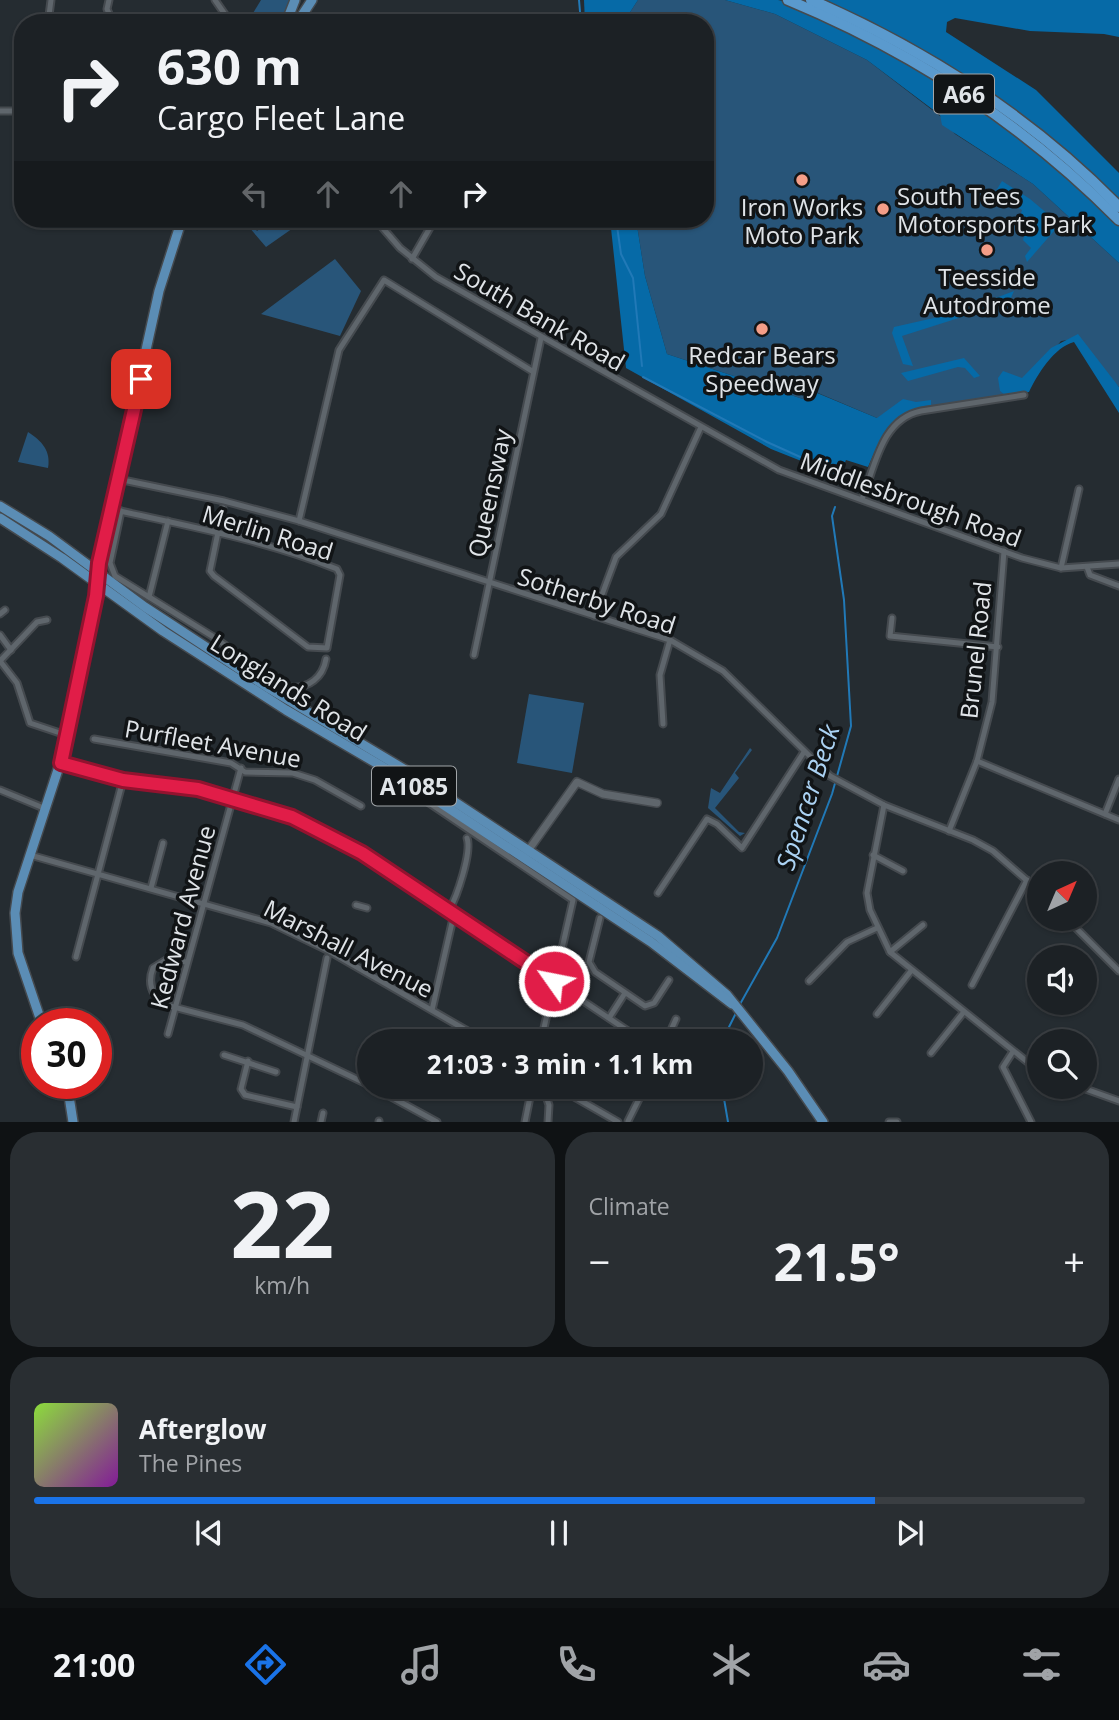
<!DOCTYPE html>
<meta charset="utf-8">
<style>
:root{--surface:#1c2125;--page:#292e32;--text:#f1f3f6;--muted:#a0a3a7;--line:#3a3e42;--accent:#1a73e8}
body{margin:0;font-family:"Open Sans",sans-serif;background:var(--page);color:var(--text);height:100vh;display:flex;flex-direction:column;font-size:26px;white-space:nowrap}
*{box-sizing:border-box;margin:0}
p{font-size:23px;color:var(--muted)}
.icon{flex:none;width:38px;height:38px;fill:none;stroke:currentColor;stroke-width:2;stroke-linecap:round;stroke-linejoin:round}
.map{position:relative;height:1122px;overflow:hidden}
.side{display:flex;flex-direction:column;gap:10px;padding:10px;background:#0f1214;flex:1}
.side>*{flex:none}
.banner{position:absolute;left:14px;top:14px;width:700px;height:214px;border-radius:28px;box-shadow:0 2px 5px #0004,0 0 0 2px var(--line);background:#1c2125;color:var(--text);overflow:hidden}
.needle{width:46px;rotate:44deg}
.fabs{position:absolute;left:1027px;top:861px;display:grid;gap:14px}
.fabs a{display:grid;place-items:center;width:70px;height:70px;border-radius:50%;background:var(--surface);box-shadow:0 2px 5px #0004,0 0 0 2px var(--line);font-size:35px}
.speed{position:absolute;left:21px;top:1008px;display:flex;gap:14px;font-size:35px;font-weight:700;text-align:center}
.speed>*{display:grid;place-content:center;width:91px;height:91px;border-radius:50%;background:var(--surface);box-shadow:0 2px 5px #0004,0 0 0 2px var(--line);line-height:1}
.speed .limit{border:10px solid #d22;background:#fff;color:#111}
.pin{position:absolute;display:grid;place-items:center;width:60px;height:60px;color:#fff;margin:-30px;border-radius:14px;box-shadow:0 4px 10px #0006}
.me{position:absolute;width:77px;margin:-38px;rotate:303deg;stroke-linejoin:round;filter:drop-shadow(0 0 5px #0008)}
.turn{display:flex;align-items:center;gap:24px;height:147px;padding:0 28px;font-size:32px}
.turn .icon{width:91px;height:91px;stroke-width:2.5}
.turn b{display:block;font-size:49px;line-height:60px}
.lanes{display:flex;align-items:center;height:66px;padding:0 28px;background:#0003;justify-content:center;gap:35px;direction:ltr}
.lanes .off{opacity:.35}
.big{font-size:52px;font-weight:700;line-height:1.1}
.side .tile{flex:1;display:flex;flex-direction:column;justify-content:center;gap:10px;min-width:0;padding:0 24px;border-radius:28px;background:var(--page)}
.side .dial{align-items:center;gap:0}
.dial b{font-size:91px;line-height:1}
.song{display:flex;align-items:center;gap:21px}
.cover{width:84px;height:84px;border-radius:10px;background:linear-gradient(135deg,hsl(90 70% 55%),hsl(290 70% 35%))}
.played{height:7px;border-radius:4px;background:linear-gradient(90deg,var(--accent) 80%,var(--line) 80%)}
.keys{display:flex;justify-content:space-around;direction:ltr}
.heat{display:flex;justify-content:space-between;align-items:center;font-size:38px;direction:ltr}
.side .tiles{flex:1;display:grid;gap:10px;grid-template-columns:1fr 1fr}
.tile:last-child{grid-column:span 2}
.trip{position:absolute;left:357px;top:1029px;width:406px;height:70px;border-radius:35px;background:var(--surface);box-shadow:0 2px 5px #0004,0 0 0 2px var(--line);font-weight:700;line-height:70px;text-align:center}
.menu{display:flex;height:112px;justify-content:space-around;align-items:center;background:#0b0d0f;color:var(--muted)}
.menu .icon{width:49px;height:49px}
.menu .current{color:var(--accent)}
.menu b{font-size:32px;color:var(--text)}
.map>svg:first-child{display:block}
.green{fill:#285579}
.forest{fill:#066aa7}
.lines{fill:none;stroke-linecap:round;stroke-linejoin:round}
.stream{stroke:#2179b7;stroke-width:2}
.minor-casing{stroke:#454a4f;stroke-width:9}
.tertiary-casing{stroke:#454a4f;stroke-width:10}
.primary-casing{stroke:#454a4f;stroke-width:12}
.trunk-casing{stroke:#454a4f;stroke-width:13}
.minor{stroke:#5f666c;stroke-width:5}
.tertiary{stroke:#5f666c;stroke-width:7}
.primary{stroke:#5b8db5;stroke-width:9}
.trunk{stroke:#5a9ace;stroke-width:10}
.route-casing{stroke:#92132f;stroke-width:18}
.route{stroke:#e11d48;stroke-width:12}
.poi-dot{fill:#f49e88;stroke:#111416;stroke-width:2.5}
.labels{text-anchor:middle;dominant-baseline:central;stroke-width:7;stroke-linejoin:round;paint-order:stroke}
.shield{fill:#111416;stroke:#a2a6a9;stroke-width:2}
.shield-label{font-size:23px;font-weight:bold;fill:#e0e4e8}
.poi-label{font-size:24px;fill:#e0e4e8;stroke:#111416}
.street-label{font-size:24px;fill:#e0e4e8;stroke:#111416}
.water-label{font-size:26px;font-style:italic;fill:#abd2f3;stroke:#111416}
</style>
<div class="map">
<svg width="1119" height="1122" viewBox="0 0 1119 1122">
<rect width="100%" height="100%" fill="#252c31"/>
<g class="green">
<polygon points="261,0 291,0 283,23 247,23"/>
<polygon points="638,0 725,0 775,14 867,60 940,116 955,134 1033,184 1119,263 1119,387 1073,339 1061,341 1019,391 888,419 877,418 811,390 806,400 667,354 645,276 636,219 705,219 705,23 623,23"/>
<polygon points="271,219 306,219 266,247 249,227 252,225 257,231"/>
<polygon points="335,259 361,291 340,336 261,314"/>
<path d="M28 432C42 441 51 451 48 468L18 462Z"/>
<polygon points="529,694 584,703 572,773 517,763"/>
<polygon points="750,748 752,750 735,773 739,778 715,808 739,832 745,833 740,836 708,808 711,788 720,793"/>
</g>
<g class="forest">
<polygon points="584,0 638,0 623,23 585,23"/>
<path d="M725 0C742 0 761 0 778 0 798 3 819 17 837 26 943 75 1036 143 1119 226V263L1033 184 942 125 940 115 867 60 775 14Z"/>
<polygon points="822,0 1119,0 1119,37 1104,34 1030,31 955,18 947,22 946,32 1036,90 1119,173 1119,203 1037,128"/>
<polygon points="1002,181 1030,199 1055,220 1054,231 1027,262 1025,256 1031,248 1023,240 1027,225 1020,216 1022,210 994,194"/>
<path d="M610 219H636L645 276 667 354 806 400 810 390 877 418 903 399 916 402 931 400V405C894 409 881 437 868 467L846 460 839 476 771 449 626 368Z"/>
<polygon points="1014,291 1009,302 902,336 913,366 903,364 892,333 894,327 956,313"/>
<path d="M1078 334 1119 387V413L1074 342C1054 347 1037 375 1029 392L1005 395 1000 391 998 378 1003 371 1022 378 1051 348Z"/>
<polygon points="964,358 980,376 974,378 965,368 958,367 908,381 901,373"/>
</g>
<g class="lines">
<g class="stream">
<polyline points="579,0 581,23"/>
<polyline points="616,219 621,254 633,278 642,366"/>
<polyline points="643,377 767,442 838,474"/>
<polyline points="739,1006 777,938 832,794 851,726 844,600 832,516 835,507"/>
<polyline points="730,1041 733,1039 729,1027 737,1011"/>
<polyline points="722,1087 728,1122"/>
</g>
<defs>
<g id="minor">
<polyline points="109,0 107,9 113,23"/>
<polyline points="215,0 231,23"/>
<polyline points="48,23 51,0"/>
<polyline points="0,111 16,111 23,106"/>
<polyline points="375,219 400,248 436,277 779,470 1022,558 1061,568 1119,564"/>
<polyline points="412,259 435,219"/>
<polyline points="118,479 224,501 299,521 670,640 723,671 830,776 884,805 973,840 993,851 1040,892"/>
<path d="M862 499C875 467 881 419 921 411L1024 395"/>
<path d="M111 509C187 526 265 540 337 569L340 575 327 648 308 647 214 576 210 571 223 508"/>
<polyline points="121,511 110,563 115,576 212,636 283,686"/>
<polyline points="299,521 339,350 384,280 532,371"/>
<polyline points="1087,567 1090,575 1119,586"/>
<polyline points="1061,568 1079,489"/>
<polyline points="149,597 168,521"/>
<polyline points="0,614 5,610"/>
<polyline points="594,616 616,557 661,514 701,427"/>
<polyline points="892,618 890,636 998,647"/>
<polyline points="0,635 11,650"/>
<polyline points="474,655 541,338"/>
<polyline points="0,661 17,683 30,723 69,736"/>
<polyline points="0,661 37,622 47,620"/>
<path d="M289 687C309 689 323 677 326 659"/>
<polyline points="663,724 660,675 670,640"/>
<polyline points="94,739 231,763 245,772 293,773 315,780 361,806"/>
<polyline points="977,761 1119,820"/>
<path d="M61 763C82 769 103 776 123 780 148 785 173 785 198 789 256 799 312 822 362 853L643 1041"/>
<polyline points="398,782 573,900 541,1041"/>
<polyline points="0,790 46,809"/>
<polyline points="884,805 867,893 870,910 890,952 1040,1072"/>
<polyline points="1105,814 1119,779"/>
<polyline points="949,831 977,761 992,702 1004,551"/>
<polyline points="30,855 271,923 329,951 485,1041"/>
<polyline points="873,855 903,871"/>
<polyline points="151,888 163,843"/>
<polyline points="658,893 707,819 717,824 742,848 804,752"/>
<polyline points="356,905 367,908"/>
<path d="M449 910C457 897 472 852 467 838"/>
<polyline points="600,918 589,962 595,972 645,1006 654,1003 669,980"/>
<polyline points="1067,919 1119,971"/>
<polyline points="890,952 923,925"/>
<polyline points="76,957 123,780"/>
<path d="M187 962 166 960 153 968C147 984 152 996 166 1005L243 1025 369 1085"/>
<polyline points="809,981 847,942 877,928"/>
<polyline points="972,985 1027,880"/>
<polyline points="432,1010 454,914"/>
<polyline points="877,1014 911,971"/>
<polyline points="609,1018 625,993"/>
<polyline points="168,1034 241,768"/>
<polyline points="666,1041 676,1019"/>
<polyline points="931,1053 963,1013"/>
<polyline points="1012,1053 1003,1067 1031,1122"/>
<polyline points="224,1055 276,1072"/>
<polyline points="248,1061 241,1089 245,1095 297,1107"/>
<polyline points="373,1087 437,1122"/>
<polyline points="543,1087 549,1105 548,1122"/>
<polyline points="557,1087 618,1122"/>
<polyline points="1080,1087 1119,1101"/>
<polyline points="628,1121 645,1087"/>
<polyline points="294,1122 327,958"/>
<polyline points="321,1122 323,1113"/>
<polyline points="379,1122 379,1121"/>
<polyline points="525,1122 532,1087"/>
<polyline points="889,1122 897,1122"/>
</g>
<polyline id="tertiary" points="525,855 577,782 603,794 657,803"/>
<g id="primary">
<polyline points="286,23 295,0"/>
<polyline points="297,23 312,0"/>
<polyline points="0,506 49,536 145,607 270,689 417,777 658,936 727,995 788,1071 823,1122"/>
<polyline points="0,518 62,558 163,631 286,710 412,784 586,899 651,942 732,1004"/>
<polyline points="42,1024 18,953 15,913 18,892 69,736 96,596 99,563 159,291 182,219"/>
<polyline points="67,1083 73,1122"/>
</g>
<g id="trunk">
<path d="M788 0C911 51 1025 125 1119 220"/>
<path d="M811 0C924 49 1033 118 1119 207"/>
</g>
</defs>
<use href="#minor" class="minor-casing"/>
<use href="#tertiary" class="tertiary-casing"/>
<use href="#primary" class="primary-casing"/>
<use href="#trunk" class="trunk-casing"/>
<use href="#minor" class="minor"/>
<use href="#tertiary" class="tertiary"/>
<use href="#primary" class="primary"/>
<use href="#trunk" class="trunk"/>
</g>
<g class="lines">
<defs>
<polyline id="route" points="141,379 99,563 96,596 61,763 123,780 198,789 292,817 362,853 554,981"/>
</defs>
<use href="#route" class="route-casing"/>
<use href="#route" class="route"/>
</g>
<g class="poi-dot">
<circle cx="802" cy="180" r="7"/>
<circle cx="883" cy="209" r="7"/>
<circle cx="987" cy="250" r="7"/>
<circle cx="762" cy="329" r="7"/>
</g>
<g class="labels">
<g class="shield">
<rect x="934" y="74.5" width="60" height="39" rx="5"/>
<rect x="372" y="766.5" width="84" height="39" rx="5"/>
</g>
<g class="shield-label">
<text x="964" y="94">A66</text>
<text x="414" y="786">A1085</text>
</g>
<g class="poi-label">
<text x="897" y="195" text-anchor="start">South Tees<tspan x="897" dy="28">Motorsports Park</tspan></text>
<text x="802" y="206">Iron Works<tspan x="802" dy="28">Moto Park</tspan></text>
<text x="987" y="276">Teesside<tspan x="987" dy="28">Autodrome</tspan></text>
<text x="762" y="354">Redcar Bears<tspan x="762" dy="28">Speedway</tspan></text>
</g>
<g class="street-label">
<text transform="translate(540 316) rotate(30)">South Bank Road</text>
<text transform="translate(489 493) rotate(-78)">Queensway</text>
<text transform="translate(911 499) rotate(20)">Middlesbrough Road</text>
<text transform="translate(268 532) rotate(17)">Merlin Road</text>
<text transform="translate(597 600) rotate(18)">Sotherby Road</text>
<text transform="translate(975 650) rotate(-84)">Brunel Road</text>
<text transform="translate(289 687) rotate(32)">Longlands Road</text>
<text transform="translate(213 743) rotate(10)">Purfleet Avenue</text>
<text transform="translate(182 917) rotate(-75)">Kedward Avenue</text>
<text transform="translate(349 948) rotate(27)">Marshall Avenue</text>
</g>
<g class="water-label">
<text transform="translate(807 797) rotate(-72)">Spencer Beck</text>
</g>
</g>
</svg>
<div class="fabs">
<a><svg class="needle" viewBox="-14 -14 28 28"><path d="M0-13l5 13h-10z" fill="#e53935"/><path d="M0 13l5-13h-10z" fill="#a0a3a7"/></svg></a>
<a><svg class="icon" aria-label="sound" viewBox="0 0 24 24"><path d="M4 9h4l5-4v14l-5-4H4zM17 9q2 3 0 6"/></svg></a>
<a><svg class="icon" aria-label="search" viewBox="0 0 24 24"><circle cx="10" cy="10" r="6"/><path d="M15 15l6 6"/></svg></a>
</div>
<div class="speed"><div class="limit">30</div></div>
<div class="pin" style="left:141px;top:379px;background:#d93025"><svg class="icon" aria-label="arrive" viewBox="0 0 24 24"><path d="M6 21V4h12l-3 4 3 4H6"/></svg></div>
<svg class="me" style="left:554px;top:981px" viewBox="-20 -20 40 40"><circle r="17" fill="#e11d48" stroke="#fff" stroke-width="3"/><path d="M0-11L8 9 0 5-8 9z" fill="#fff"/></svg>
<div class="trip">21:03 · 3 min · 1.1 km</div>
<div class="banner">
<div class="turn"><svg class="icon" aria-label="right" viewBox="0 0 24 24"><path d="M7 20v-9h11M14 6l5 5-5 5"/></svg><div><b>630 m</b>Cargo Fleet Lane</div></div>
<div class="lanes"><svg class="icon off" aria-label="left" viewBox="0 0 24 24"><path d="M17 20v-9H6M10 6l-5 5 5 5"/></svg><svg class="icon off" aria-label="ahead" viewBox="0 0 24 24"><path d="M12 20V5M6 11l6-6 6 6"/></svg><svg class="icon off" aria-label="ahead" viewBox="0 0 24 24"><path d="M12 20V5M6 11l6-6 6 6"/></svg><svg class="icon" aria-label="right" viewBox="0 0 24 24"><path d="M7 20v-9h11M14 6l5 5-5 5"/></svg></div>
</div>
</div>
<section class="side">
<div class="tiles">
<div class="tile dial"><b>22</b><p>km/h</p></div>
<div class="tile"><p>Climate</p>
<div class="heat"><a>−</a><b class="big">21.5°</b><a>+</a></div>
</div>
<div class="tile">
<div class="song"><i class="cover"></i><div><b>Afterglow</b><p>The Pines</p></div></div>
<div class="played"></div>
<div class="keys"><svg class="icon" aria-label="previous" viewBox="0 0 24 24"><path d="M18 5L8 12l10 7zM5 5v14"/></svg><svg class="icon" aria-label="pause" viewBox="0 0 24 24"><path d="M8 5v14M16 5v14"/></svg><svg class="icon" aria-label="next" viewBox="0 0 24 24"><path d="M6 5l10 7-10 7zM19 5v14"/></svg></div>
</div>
</div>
</section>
<nav class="menu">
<b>21:00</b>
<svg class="icon current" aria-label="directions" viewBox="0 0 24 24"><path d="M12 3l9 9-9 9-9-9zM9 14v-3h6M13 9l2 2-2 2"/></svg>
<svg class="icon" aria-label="music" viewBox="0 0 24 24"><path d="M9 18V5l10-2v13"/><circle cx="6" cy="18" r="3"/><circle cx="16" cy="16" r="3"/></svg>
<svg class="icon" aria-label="phone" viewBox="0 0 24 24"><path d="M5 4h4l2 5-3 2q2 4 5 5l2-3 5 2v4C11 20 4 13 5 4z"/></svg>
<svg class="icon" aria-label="climate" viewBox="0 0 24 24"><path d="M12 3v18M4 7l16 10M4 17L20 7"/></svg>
<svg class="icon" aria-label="car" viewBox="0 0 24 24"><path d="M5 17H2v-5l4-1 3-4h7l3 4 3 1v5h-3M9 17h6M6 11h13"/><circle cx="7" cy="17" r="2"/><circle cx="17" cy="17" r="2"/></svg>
<svg class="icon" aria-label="filters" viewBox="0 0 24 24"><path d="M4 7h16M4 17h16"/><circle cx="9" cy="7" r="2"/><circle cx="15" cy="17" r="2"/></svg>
</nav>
